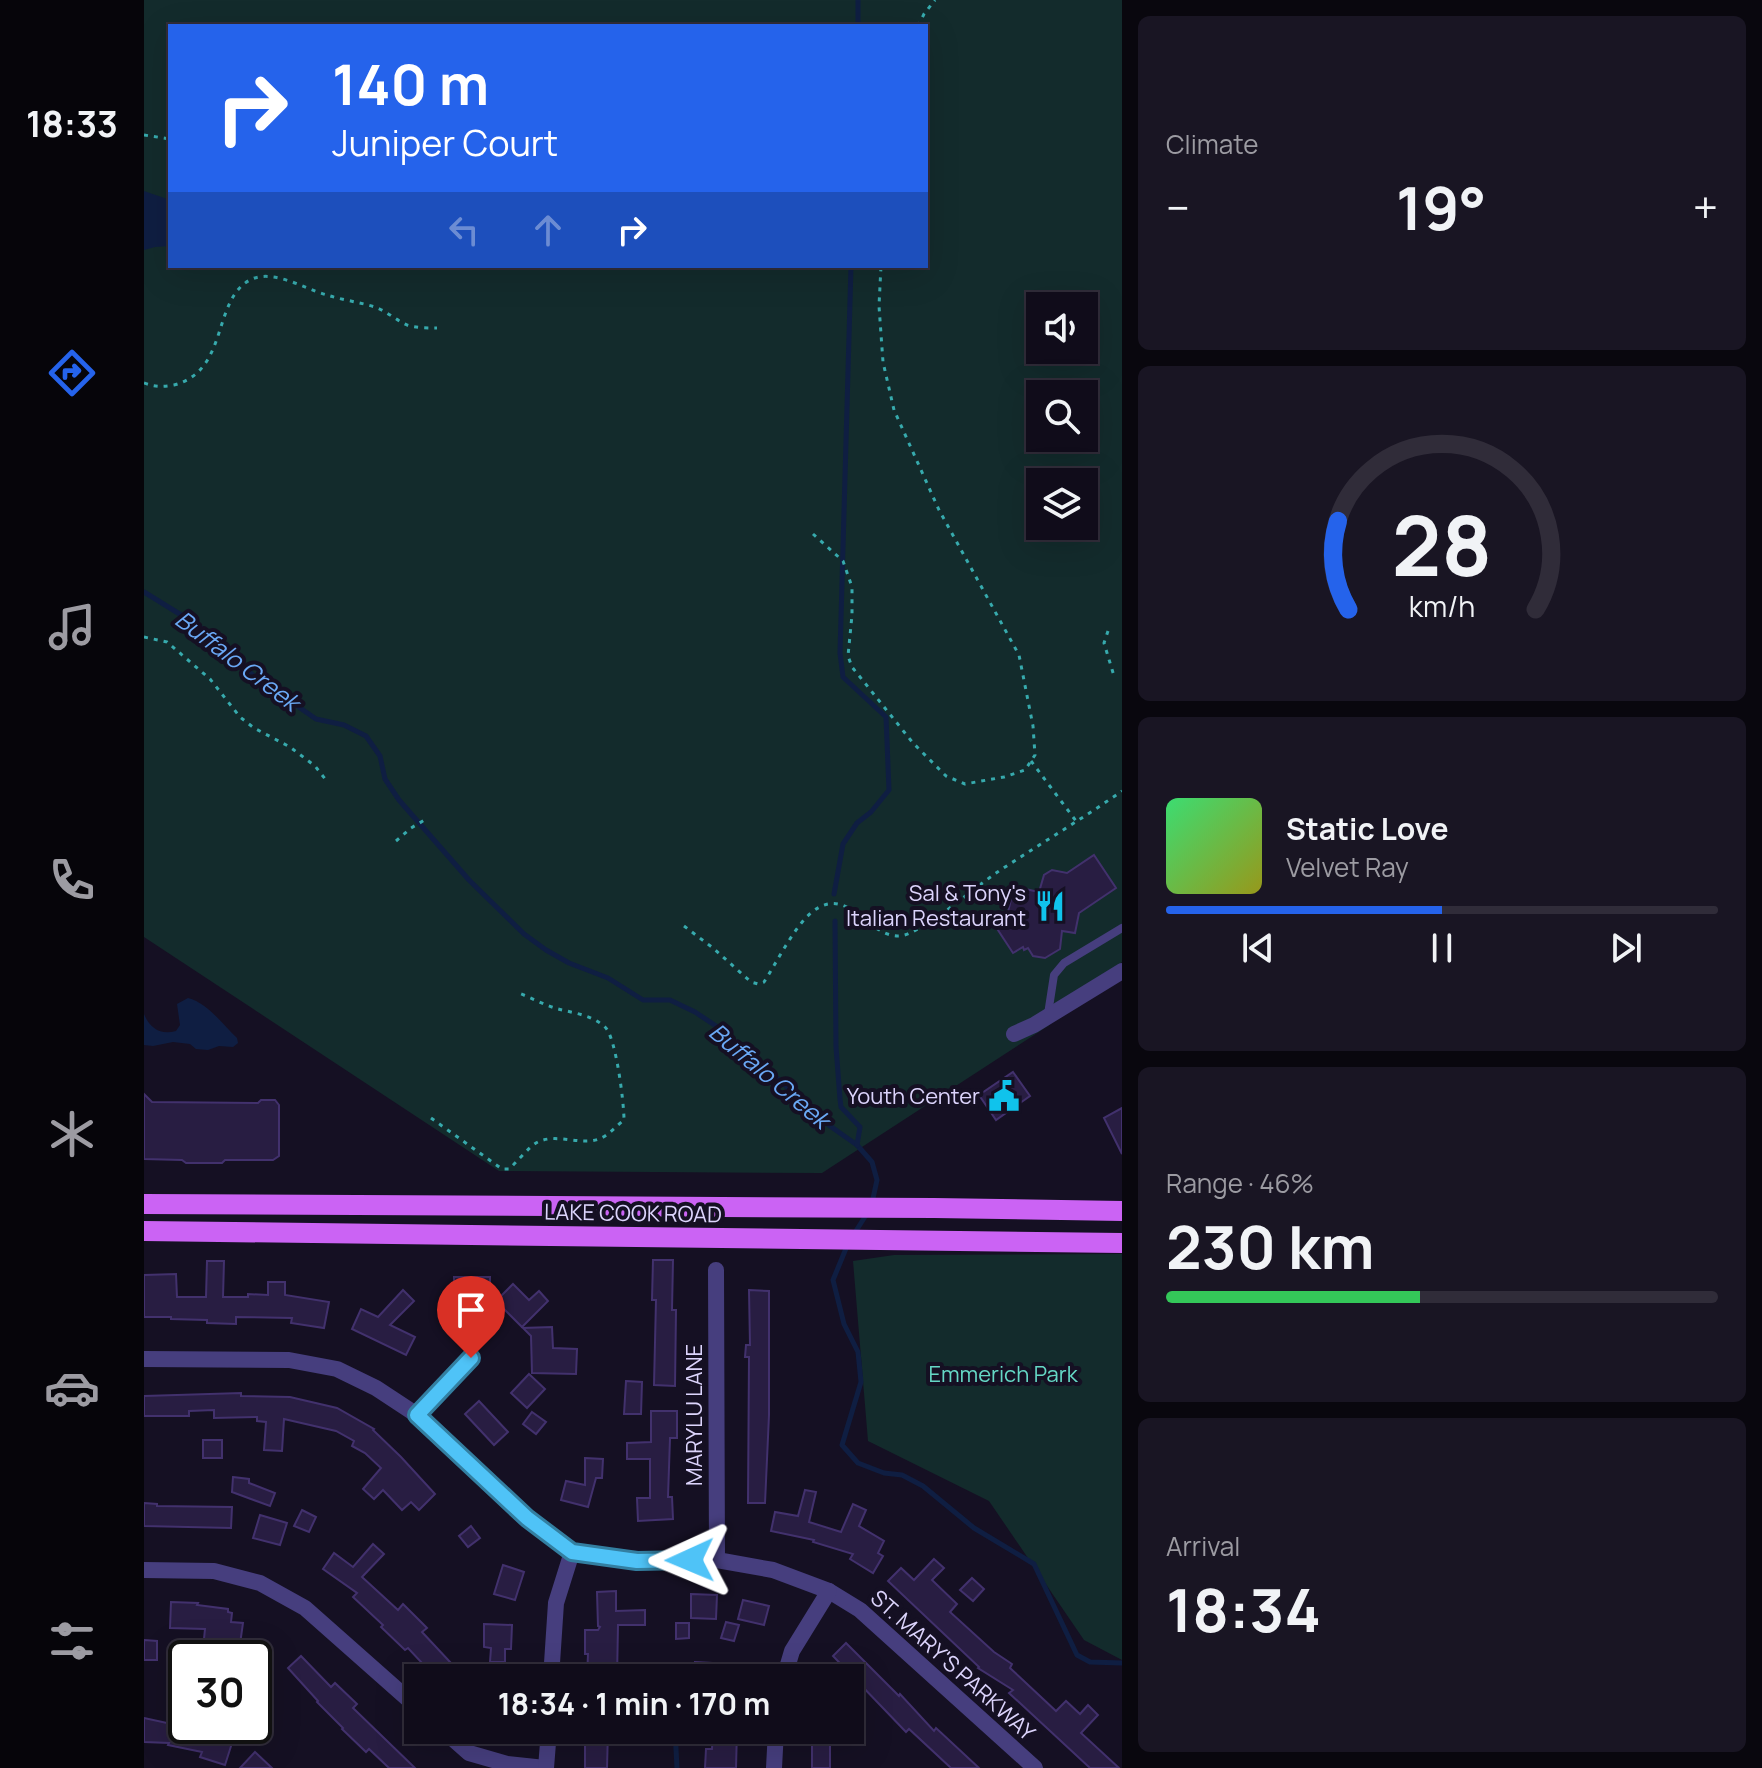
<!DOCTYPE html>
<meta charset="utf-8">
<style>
:root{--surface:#100c1a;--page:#191523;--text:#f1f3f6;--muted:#9c9ba2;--line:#302c39;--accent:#2563eb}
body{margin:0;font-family:Manrope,sans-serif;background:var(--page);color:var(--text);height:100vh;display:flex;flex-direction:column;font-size:30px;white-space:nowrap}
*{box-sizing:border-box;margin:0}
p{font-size:26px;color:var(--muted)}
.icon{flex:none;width:44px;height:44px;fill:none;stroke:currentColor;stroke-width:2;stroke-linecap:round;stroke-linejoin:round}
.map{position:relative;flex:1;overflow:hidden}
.sheet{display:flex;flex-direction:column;gap:16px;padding:16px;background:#09070e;width:640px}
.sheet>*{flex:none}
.guide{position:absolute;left:24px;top:24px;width:760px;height:244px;border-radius:0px;box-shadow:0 8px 32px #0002,0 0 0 2px var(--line);background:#2563eb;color:#fff;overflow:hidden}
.tools{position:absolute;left:882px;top:292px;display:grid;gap:16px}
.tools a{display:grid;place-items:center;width:72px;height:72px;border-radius:0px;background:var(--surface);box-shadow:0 8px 32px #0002,0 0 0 2px var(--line);font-size:40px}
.speed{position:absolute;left:24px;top:1640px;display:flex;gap:16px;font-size:40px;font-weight:700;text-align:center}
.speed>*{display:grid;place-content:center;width:104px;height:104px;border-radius:50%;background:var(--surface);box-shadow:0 8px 32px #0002,0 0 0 2px var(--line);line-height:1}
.speed .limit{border:4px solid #111;border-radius:12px;background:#fff;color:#111}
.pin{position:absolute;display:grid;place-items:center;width:68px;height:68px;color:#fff;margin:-82px -34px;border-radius:50% 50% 50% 0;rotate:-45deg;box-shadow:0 0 8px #0007}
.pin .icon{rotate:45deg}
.me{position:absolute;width:88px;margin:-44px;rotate:269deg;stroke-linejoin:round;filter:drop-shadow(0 0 6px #0008)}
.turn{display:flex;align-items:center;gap:28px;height:168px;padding:0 32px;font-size:36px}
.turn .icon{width:104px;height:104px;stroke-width:2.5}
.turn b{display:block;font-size:56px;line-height:68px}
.lanes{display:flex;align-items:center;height:76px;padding:0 32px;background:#0003;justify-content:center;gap:40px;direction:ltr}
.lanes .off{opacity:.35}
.big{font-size:60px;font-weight:700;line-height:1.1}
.sheet .widget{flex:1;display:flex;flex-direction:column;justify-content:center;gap:12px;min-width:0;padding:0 28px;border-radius:12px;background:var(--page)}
.sheet .dial{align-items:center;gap:0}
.dial svg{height:208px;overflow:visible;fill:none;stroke:var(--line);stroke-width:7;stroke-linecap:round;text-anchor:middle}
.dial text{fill:var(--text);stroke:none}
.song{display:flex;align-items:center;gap:24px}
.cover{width:96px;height:96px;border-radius:12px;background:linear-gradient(135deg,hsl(140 70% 55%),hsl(60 70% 35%))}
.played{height:8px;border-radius:4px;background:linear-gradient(90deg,var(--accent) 50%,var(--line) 50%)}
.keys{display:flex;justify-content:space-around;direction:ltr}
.heat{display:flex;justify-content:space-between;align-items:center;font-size:44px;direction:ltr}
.charge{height:12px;border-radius:6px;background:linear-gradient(90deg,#34c759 46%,var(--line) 0)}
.trip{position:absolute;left:260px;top:1664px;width:460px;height:80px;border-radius:0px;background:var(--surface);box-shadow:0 8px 32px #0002,0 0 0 2px var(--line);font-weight:700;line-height:80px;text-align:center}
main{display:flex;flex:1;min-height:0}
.menu{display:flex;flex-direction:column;width:144px;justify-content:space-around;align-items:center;background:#06050a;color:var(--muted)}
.menu .icon{width:56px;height:56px}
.menu .selected{color:var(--accent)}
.menu b{font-size:36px;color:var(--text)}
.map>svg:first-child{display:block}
.green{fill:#132b2c;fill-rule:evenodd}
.water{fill:#0f1e42}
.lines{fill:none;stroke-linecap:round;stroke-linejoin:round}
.stream{stroke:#0f1e42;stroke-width:5}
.building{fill:#281d42;stroke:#42316d;stroke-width:2}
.path{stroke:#37aaad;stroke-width:3;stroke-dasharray:4 6;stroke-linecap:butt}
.service{stroke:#463e7e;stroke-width:8}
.minor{stroke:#463e7e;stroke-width:16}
.primary{stroke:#cb63f4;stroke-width:20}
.route-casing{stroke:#337fa1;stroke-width:20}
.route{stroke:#4fc3f7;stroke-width:14}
.labels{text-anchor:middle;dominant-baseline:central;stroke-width:8;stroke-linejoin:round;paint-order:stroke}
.poi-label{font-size:22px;fill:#dcd4fc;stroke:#151023;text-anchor:end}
.street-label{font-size:22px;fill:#dcd4fc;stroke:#151023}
.park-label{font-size:22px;fill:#65d7c5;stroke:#151023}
.water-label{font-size:24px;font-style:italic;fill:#6aa8f5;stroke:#151023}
</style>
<main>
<nav class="menu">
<b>18:33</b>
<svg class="icon selected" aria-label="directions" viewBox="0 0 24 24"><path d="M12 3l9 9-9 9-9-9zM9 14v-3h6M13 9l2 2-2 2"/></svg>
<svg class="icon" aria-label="music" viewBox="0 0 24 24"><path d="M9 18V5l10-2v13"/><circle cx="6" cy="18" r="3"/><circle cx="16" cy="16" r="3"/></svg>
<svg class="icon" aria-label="phone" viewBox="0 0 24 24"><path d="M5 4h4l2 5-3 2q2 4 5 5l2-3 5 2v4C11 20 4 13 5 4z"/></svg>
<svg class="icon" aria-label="climate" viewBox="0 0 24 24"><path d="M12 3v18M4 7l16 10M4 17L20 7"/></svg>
<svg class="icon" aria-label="car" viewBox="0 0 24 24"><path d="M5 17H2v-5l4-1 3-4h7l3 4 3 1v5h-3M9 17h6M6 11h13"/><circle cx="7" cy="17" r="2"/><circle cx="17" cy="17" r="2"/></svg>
<svg class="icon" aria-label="filters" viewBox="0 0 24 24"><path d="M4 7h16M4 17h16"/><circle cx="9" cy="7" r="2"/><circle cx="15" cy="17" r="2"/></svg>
</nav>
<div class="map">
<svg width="978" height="1768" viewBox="0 0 978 1768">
<rect width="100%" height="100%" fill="#151023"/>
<g class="green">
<path d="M0 0H978V962L904 1026 678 1173 355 1171 0 937ZM26 26H782V266H26ZM896 306H940V350H896ZM896 394H940V438H896ZM896 482H940V526H896Z"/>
<polygon points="978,1254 978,1660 940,1640 845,1501 724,1441 709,1261 750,1255"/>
</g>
<g class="water">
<polygon points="0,191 26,200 26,246 11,247 0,250"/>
<path d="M44 998C64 1003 79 1025 93 1038L94 1043 89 1047 75 1046 64 1050 52 1049 46 1044 29 1042 9 1046 0 1045V1014C6 1029 17 1035 32 1031L36 1025 33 1004Z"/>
</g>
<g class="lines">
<g class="stream">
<polyline points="714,26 714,0"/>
<polyline points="0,592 55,626 110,676 172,719 200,725 222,736 236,756 241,779 255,800 325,880 380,934 402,950 425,963 464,978 499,1000 526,1000 551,1012 575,1028 649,1092 669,1114 713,1145 728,1162 733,1180 728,1203"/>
<polyline points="690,894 699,844 713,823 727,812 745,790 742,717 699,677 696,653 707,266"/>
<polyline points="691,921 692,1047 696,1099 697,1107 716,1127 713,1145"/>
<polyline points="710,1234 724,1212"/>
<polyline points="703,1246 689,1280 700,1324 714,1352 717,1382 698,1445 714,1463 740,1473 758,1475 779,1486 830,1528 890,1564 933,1655 946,1662 978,1663"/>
<polyline points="531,1730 533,1768"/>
</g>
</g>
<g class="building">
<polygon points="950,855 972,888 935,913 931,933 918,931 916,949 901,958 889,956 884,948 880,950 879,947 869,953 850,924 859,919 858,916 864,912 868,895 877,888 895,892 900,875 908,870 923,873"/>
<polygon points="869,1072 886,1096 852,1120 835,1095"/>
<polygon points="0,1094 8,1102 114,1103 117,1100 131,1100 135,1105 135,1156 129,1160 81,1160 78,1163 42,1163 38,1160 0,1159"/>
<polygon points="978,1108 978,1154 960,1118"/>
<polygon points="509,1260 529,1260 528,1310 532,1310 531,1386 510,1385 512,1300 508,1300"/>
<polygon points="63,1261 80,1261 79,1297 104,1297 104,1294 124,1295 124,1282 141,1282 141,1295 185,1302 180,1328 147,1323 148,1318 92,1317 92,1324 63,1323 63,1320 27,1319 27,1317 0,1317 0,1275 32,1274 33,1297 62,1297"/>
<rect x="310" y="1277" width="36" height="21"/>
<polygon points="369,1284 385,1300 395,1291 404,1301 378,1327 352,1301"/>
<polygon points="259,1290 270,1301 246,1325 271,1337 262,1355 208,1329 217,1309 234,1317"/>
<polygon points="605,1290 625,1291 625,1415 621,1503 604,1503 605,1357 601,1357 602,1345 606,1345"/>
<polygon points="408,1327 409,1348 433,1349 432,1374 388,1373 387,1336 379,1328"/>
<polygon points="385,1374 401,1389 383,1408 367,1393"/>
<polygon points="482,1381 498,1382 497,1414 480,1414"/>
<polygon points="97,1393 97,1396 146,1397 193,1408 230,1429 229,1430 257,1457 291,1494 275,1510 267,1502 258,1510 239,1490 230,1499 219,1489 237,1468 221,1453 208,1446 210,1441 192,1431 140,1419 138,1451 120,1450 122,1422 113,1421 113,1417 70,1418 70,1410 45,1411 45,1416 0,1416 0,1396"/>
<polygon points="335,1401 364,1432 350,1445 321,1414"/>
<polygon points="507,1411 533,1411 533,1438 526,1438 524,1497 528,1497 529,1519 494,1521 493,1498 506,1498 506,1459 483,1459 483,1443 507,1442"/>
<polygon points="388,1412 402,1422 392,1434 379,1424"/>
<rect x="59" y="1440" width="19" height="18"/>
<polygon points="441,1458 459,1459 458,1478 452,1478 444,1507 417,1500 422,1481 441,1485"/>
<polygon points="89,1477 105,1479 105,1483 131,1493 126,1506 88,1492"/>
<polygon points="661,1490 672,1492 665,1522 697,1532 709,1504 722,1510 715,1526 740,1541 734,1553 739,1556 729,1573 706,1559 709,1554 669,1542 670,1540 627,1531 631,1512 654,1516"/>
<polygon points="0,1503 13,1504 13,1506 88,1507 87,1528 0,1526"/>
<polygon points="158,1510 172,1517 165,1532 150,1526"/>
<polygon points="116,1515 143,1523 136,1545 109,1538"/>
<polygon points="327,1526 336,1538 324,1547 315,1536"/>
<polygon points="229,1544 240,1554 218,1577 254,1610 259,1604 283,1628 278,1632 321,1678 292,1678 264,1648 261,1650 237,1627 239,1625 209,1597 213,1593 179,1569 190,1553 209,1567"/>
<polygon points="790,1559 800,1568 788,1580 813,1604 806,1612 850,1652 868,1664 866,1668 912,1711 922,1701 936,1714 944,1705 954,1715 937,1733 975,1768 946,1768 865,1693 869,1690 834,1668 835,1667 744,1581 757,1568 770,1580"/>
<polygon points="359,1565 380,1572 371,1600 350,1594"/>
<polygon points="828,1578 840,1589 829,1601 816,1590"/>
<polygon points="472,1591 472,1611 501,1610 501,1625 474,1625 473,1678 443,1678 444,1654 441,1654 441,1630 454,1630 456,1627 454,1626 453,1592"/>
<polygon points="547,1594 573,1595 572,1619 547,1618"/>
<polygon points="599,1600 625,1606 620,1625 594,1619"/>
<polygon points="27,1602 54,1603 53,1605 84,1609 84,1612 88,1613 87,1622 99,1623 96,1644 60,1639 61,1629 26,1628"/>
<polygon points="582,1622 595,1625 590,1641 577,1638"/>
<polygon points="532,1623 545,1623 545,1638 532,1639"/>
<polygon points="340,1624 368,1625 367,1649 361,1649 361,1662 346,1662 347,1648 340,1647"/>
<polygon points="0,1640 13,1641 13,1660 0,1660"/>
<polygon points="702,1643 755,1696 756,1694 790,1731 792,1728 835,1768 807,1768 765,1729 762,1732 689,1656"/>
<polygon points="157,1656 187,1687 191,1683 213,1704 209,1708 271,1768 245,1768 225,1749 222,1752 198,1729 199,1728 173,1702 174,1701 144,1668"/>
<polygon points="551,1662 568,1663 567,1678 551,1677"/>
<polygon points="0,1718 55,1730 54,1733 88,1743 81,1765 56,1757 58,1752 24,1745 25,1743 0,1742"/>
<polygon points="441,1730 464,1730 463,1768 441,1768"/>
<polygon points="569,1730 593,1730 592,1768 561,1768 562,1749 568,1749"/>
<rect x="668" y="1730" width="18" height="38"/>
<polygon points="111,1752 128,1768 96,1768"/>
</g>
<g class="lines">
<g class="path">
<polyline points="774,26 780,14 791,0"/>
<polyline points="0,135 26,139"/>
<path d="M0 383C11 387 19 387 30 385 85 371 68 300 106 280 128 268 161 289 183 295 198 300 215 302 231 307 242 311 252 320 263 325 272 328 284 328 293 328"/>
<polyline points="669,534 699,561 708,587 708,615 704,656 708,667 769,743 802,776 821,784 860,777 881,770 891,755 889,726 875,655 795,510 750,410 739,362 735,306 737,266"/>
<polyline points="964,631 960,643 970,676"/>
<polyline points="0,637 23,642 66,679 96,717 110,728 146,747 171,766 182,780"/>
<polyline points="887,761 932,821"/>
<polyline points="252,841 267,828 284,818"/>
<path d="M540 926 569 948 607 982 614 984 620 982C633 962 650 927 668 912 708 880 729 951 766 933 796 919 827 890 855 871 896 844 938 819 978 791"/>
<path d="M287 1118 358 1169H365C372 1163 385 1147 392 1143 411 1132 436 1146 455 1139 464 1136 473 1125 480 1120 480 1103 472 1037 461 1027 448 1015 430 1013 414 1009 400 1005 386 997 372 992"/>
</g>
<polyline class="service" points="904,1014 910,975 920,963 978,928"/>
<g class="minor">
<polyline points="870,1034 890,1025 978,971"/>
<polyline points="572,1270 573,1560"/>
<polyline points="0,1359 145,1360 193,1369 232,1388 273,1415 383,1518 428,1552 493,1561 573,1560 629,1570 685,1591 716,1610 891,1768"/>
<polyline points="273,1415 327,1358"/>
<polyline points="0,1570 70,1571 116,1583 161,1608 274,1708"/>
<polyline points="407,1678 412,1603 428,1552"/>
<polyline points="640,1678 648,1651 685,1591"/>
<polyline points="299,1730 325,1753 363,1764 401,1768"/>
<polyline points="402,1768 405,1730"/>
<polyline points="630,1768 632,1730"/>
</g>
<g class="primary">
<polyline points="0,1204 790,1208 978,1211"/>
<polyline points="0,1231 978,1243"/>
</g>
</g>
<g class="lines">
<defs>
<polyline id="route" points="327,1358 273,1415 383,1518 428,1552 493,1561 546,1560"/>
</defs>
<use href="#route" class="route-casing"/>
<use href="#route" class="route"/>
</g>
<defs>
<symbol id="restaurant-bare" viewBox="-9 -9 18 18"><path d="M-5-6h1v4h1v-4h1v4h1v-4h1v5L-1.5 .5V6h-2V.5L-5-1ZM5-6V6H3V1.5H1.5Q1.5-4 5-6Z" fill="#10c3ec" stroke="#151023" stroke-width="2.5" paint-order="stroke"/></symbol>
<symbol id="civic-bare" viewBox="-9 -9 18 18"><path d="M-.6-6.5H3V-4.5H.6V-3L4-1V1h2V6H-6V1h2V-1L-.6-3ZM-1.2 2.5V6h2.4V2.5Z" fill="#10c3ec" stroke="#151023" stroke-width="2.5" paint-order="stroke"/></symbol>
</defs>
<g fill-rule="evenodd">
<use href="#restaurant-bare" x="884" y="884" width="44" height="44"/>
<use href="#civic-bare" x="838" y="1074" width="44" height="44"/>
</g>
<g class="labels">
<g class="poi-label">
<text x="882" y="893">Sal &amp; Tony's<tspan x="882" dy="25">Italian Restaurant</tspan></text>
<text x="836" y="1096">Youth Center</text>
</g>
<g class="street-label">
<text transform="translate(489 1213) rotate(1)">LAKE COOK ROAD</text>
<text transform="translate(550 1415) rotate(-90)">MARYLU LANE</text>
<text transform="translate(809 1665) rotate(42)">ST. MARY'S PARKWAY</text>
</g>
<g class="park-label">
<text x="859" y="1374">Emmerich Park</text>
</g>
<g class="water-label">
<text transform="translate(94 660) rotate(37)">Buffalo Creek</text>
<text transform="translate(626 1075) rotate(40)">Buffalo Creek</text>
</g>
</g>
</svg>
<div class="tools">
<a><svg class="icon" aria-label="sound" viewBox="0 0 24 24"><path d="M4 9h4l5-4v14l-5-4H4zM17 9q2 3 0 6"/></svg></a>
<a><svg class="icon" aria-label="search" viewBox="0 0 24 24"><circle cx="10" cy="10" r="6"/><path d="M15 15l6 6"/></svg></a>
<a><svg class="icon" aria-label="layers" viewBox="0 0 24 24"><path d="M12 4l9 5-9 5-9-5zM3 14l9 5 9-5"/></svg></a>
</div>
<div class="speed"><div class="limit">30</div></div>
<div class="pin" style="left:327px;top:1358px;background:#d93025"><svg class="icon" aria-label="arrive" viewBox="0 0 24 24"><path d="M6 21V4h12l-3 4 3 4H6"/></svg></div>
<svg class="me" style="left:546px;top:1560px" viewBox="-20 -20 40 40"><path d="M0-17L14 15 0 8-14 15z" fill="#4fc3f7" stroke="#fff" stroke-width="4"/></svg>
<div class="trip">18:34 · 1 min · 170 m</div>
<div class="guide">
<div class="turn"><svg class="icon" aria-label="right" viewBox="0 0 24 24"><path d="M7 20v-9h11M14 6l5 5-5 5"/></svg><div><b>140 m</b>Juniper Court</div></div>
<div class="lanes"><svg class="icon off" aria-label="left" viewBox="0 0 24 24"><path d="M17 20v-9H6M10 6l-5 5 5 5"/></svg><svg class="icon off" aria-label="ahead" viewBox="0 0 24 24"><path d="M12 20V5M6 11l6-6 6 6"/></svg><svg class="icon" aria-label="right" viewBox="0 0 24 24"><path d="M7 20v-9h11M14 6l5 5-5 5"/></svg></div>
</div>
</div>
<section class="sheet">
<div class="widget"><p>Climate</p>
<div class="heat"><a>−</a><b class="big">19°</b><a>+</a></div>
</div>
<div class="widget dial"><svg viewBox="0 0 100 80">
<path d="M14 69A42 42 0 1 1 86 69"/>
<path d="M14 69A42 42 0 0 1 10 35" stroke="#2563eb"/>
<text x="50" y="56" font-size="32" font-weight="700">28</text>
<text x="50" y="72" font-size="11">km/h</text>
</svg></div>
<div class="widget">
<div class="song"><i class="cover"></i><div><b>Static Love</b><p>Velvet Ray</p></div></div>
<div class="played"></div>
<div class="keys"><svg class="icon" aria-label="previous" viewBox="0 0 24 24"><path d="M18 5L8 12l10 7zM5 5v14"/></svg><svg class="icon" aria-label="pause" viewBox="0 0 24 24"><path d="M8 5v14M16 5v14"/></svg><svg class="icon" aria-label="next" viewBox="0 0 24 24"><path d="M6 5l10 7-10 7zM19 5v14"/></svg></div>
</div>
<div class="widget"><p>Range · 46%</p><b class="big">230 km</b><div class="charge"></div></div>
<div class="widget"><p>Arrival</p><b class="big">18:34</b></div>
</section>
</main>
